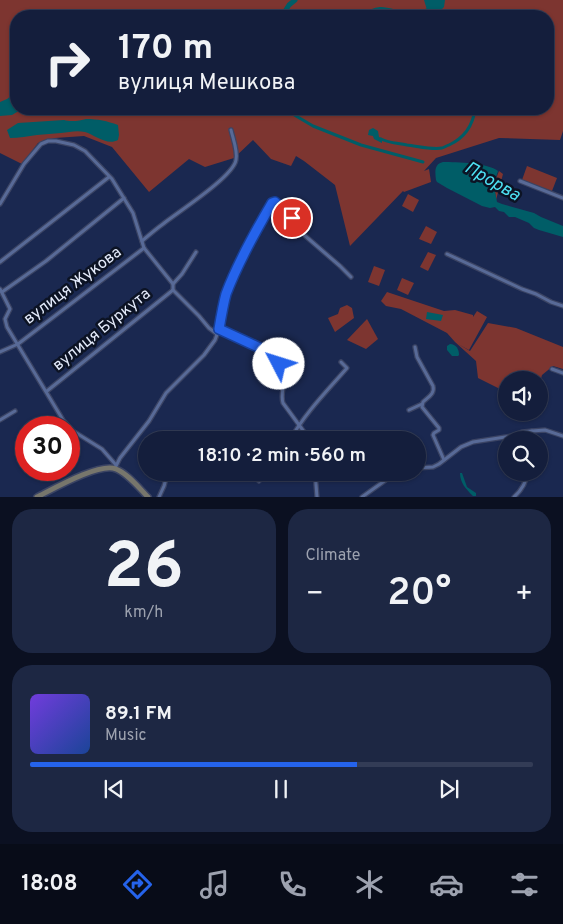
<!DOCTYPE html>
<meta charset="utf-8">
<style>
:root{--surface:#141e3c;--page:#1d2743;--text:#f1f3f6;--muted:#9da2af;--line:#333c56;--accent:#2563eb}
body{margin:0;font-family:Overpass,sans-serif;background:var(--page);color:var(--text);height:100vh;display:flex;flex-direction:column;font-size:19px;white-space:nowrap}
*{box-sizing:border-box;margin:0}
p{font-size:16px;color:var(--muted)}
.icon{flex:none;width:28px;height:28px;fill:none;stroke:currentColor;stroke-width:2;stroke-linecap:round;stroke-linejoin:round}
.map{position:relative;height:497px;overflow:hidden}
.details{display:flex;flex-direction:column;gap:12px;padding:12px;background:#0b1021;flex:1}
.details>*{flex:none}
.top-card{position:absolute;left:10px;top:10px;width:544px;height:105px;border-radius:20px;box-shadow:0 1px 4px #0004,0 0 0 1px var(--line);background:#141e3c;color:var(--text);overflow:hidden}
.buttons{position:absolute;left:498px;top:371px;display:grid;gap:10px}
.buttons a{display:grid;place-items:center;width:50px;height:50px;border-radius:50%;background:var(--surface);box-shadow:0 1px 4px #0004,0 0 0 1px var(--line);font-size:25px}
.speed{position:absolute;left:15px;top:416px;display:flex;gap:10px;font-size:25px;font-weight:700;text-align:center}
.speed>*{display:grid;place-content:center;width:65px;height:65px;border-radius:50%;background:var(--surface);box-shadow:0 1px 4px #0004,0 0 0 1px var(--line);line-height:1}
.speed .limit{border:8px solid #d22;background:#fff;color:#111}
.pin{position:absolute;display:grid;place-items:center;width:42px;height:42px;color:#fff;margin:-21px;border:2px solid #fff;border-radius:50%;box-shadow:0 1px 5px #0007}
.me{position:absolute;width:55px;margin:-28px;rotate:310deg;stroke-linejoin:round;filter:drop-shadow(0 0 4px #0008)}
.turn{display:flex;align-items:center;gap:18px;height:105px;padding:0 25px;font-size:22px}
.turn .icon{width:65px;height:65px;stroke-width:2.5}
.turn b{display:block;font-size:35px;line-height:42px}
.big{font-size:38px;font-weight:600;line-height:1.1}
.details .widget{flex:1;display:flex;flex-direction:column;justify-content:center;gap:8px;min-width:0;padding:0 18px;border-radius:20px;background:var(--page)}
.details .dial{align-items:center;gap:0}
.dial b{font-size:65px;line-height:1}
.song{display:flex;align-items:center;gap:15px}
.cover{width:60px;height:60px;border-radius:8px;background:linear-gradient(135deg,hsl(260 70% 55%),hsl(220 70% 35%))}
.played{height:5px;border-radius:2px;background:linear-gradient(90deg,var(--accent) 65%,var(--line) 65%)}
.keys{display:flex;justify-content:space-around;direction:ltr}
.heat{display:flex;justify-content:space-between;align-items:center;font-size:28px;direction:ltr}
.details .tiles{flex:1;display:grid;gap:12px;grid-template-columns:1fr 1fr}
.widget:last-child{grid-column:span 2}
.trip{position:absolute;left:138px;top:431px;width:288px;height:50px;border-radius:25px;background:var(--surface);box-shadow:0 1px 4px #0004,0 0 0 1px var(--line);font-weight:600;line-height:50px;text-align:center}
.tabs{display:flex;height:80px;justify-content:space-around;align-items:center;background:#080c18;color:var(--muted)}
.tabs .icon{width:35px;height:35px}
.tabs .on{color:var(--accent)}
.tabs b{font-size:22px;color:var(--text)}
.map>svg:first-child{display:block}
.green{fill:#7d3530;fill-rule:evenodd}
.water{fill:#005d67}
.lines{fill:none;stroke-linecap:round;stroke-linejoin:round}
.canal{stroke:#005d67;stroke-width:3}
.river{stroke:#005d67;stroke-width:5}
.street-casing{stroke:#3b4464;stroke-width:5.5}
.secondary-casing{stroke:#3b4464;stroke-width:8}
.street{stroke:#586a97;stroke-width:3}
.secondary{stroke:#77766c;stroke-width:5}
.route-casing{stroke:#184099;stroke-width:12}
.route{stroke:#2563eb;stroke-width:9}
.labels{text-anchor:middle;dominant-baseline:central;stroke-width:5;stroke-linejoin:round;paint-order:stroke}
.street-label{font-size:16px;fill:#e4ebfb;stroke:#0c1324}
.water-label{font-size:18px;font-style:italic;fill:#4de0f2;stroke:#0c1324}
</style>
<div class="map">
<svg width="563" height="497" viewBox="0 0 563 497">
<rect width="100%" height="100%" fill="#1a2850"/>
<g class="green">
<path d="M0 0H563V131L560 140 499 138 436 158 424 171 429 169 431 182 404 192 403 191 350 246 335 185 304 161 296 156 291 166 271 159 253 140 234 158 205 167 189 159 149 192 112 147 84 136 55 138 38 143 22 164 0 153ZM16 16H548V109H16Z"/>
<polygon points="527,166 557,178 552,191 522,180"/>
<polygon points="499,171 503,174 496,200 495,191 492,189"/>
<polygon points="408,194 419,200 413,212 402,206"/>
<polygon points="426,226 437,232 431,244 419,239"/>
<polygon points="428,252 436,255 428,271 420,267"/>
<polygon points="374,266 385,270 379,286 368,282"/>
<polygon points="402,278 414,283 408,295 397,290"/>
<polygon points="387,292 444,311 455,310 473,315 473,317 477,311 487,317 469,350 458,344 470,351 488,323 516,328 563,347 563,369 553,366 542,375 539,386 539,380 506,380 506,392 478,378 476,361 455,342 447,333 401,309 386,306 381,301"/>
<polygon points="347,305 352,308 354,318 335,332 328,318 338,314 340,308"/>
<polygon points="367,319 378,339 366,349 347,340"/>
</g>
<g class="water">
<polygon points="424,0 445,0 444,7 439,12 434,13 427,10"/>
<polygon points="11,96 16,96 16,109 22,109 12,115 0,116 0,102 7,99"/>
<path d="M86 119C98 119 107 121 118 125L119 135 118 140C107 146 95 135 85 132 77 130 69 132 61 133 53 134 45 134 37 135 28 136 19 138 10 138L7 130 18 123 64 120C70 122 80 121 86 119Z"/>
<polygon points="373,128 378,131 379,137 382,138 382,143 374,139 373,136 368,135 369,130"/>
<path d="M443 162C457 162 488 163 498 171L492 189 495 192 497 202 502 204 534 213 541 217 563 226V237L539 230 534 228 529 223 515 217H509L504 212 499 211 495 207 490 208 482 206 447 188 437 182 436 180C435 172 434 164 443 162Z"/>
<polygon points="427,312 443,315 441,321 426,319"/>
<path d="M450 344C456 344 459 349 459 355L458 356H452L447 350V346Z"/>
<path d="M460 473H462L467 487 476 493V496H473C466 489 460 483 460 473Z"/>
</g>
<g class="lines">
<g class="canal">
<path d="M364 16C379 2 390 11 407 14 414 15 420 13 427 10"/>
<polyline points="285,109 291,113 313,126 361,145 423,162"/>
<path d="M381 139C389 143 398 143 407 145 417 146 432 150 442 148 443 148 448 145 449 145 464 138 473 125 475 109"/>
</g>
<polyline class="river" points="282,16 289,5 295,0"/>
<defs>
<g id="street">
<polyline points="520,181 563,198"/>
<polyline points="0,204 24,164 41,144 48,141 56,141 74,145 85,151 112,179 133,213 144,248 173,284 173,290 199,316 209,328 217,334"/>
<path d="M142 241C149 235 156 229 163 224 178 212 233 177 236 160 238 151 233 139 231 130"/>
<polyline points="447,254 522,289 536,294 551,302 563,306"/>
<polyline points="0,262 109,177"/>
<polyline points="173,284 182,274 196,252"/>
<polyline points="0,289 10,309 5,319 7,327 63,420 73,431 102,449 116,465"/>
<polyline points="2,292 46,261 124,198"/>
<path d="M219 329C239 338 280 351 284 376 285 385 280 394 283 403L310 440"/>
<path d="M415 347 417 357 433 386C435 394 428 397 423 402L422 407 439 428V430L434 433 433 435 444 460"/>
<polyline points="0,352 18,344 144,248"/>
<polyline points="552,369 563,373"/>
<polyline points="47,391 173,290"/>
<polyline points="409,410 422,404"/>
<polyline points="0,420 15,411"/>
<polyline points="532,431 532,440"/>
<path d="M290 440C305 413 327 391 347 368L341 362"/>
<polyline points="116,466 120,458 149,421 166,393 204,355 215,340 219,329 226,295 240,263 272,203 275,202 291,217 303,234 340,266 351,277"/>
<polyline points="416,468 433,467 439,464 461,447 473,442 512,436 522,432 532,431 545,430 563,436"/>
<polyline points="315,472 317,497"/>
<polyline points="259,481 267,472"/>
<polyline points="159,497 164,486 167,475"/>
<polyline points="362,497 390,477 398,472"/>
<path d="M514 497C522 490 526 483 528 472"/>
</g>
<path id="secondary" d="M37 497C53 489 100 462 116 469 127 473 139 488 148 497"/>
</defs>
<use href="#street" class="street-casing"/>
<use href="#secondary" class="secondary-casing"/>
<use href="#street" class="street"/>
<use href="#secondary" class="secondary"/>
</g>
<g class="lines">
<defs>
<path id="route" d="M279 364 260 348 219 329C221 317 223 305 226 294 238 262 255 232 272 203L275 202 292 218"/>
</defs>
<use href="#route" class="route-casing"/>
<use href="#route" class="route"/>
</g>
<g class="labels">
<g class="street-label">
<text transform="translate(73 286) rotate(-37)">вулиця Жукова</text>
<text transform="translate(102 330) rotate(-39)">вулиця Буркута</text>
</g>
<g class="water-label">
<text transform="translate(492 182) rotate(30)">Прорва</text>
</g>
</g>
</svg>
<div class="buttons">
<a><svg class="icon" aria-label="sound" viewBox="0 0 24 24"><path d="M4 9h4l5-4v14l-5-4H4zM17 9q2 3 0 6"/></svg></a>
<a><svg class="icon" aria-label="search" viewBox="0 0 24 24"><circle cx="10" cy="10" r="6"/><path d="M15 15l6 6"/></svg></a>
</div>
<div class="speed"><div class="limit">30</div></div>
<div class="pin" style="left:292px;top:218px;background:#d93025"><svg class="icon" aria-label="arrive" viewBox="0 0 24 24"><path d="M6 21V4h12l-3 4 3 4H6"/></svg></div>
<svg class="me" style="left:279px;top:364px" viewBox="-20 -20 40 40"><circle r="19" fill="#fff"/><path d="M0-13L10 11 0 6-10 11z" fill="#2563eb"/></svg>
<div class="trip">18:10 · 2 min · 560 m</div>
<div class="top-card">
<div class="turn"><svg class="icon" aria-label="right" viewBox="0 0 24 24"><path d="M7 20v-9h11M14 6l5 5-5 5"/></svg><div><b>170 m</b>вулиця Мешкова</div></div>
</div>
</div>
<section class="details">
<div class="tiles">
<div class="widget dial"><b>26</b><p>km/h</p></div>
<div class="widget"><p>Climate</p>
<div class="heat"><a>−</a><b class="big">20°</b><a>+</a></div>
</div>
<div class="widget">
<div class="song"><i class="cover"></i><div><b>89.1 FM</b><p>Music</p></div></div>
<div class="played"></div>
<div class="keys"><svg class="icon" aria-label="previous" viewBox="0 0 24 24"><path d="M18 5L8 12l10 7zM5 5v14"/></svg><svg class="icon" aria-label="pause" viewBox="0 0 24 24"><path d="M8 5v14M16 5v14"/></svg><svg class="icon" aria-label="next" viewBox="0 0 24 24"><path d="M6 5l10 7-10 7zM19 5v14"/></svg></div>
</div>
</div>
</section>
<nav class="tabs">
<b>18:08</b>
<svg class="icon on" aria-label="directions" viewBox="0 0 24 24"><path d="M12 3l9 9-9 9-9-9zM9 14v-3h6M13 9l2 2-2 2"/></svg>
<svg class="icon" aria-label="music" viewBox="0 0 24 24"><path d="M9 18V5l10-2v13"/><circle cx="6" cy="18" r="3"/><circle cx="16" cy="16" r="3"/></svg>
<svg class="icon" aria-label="phone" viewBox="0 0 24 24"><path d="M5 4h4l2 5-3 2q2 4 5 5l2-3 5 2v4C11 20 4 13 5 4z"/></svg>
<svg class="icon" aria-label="climate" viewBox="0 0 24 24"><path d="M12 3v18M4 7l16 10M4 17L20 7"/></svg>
<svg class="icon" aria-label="car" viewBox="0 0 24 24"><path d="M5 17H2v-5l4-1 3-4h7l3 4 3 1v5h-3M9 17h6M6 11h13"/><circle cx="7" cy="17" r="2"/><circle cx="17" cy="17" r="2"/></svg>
<svg class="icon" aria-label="filters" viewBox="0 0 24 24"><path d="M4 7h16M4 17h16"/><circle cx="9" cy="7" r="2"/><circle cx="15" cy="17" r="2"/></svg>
</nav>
